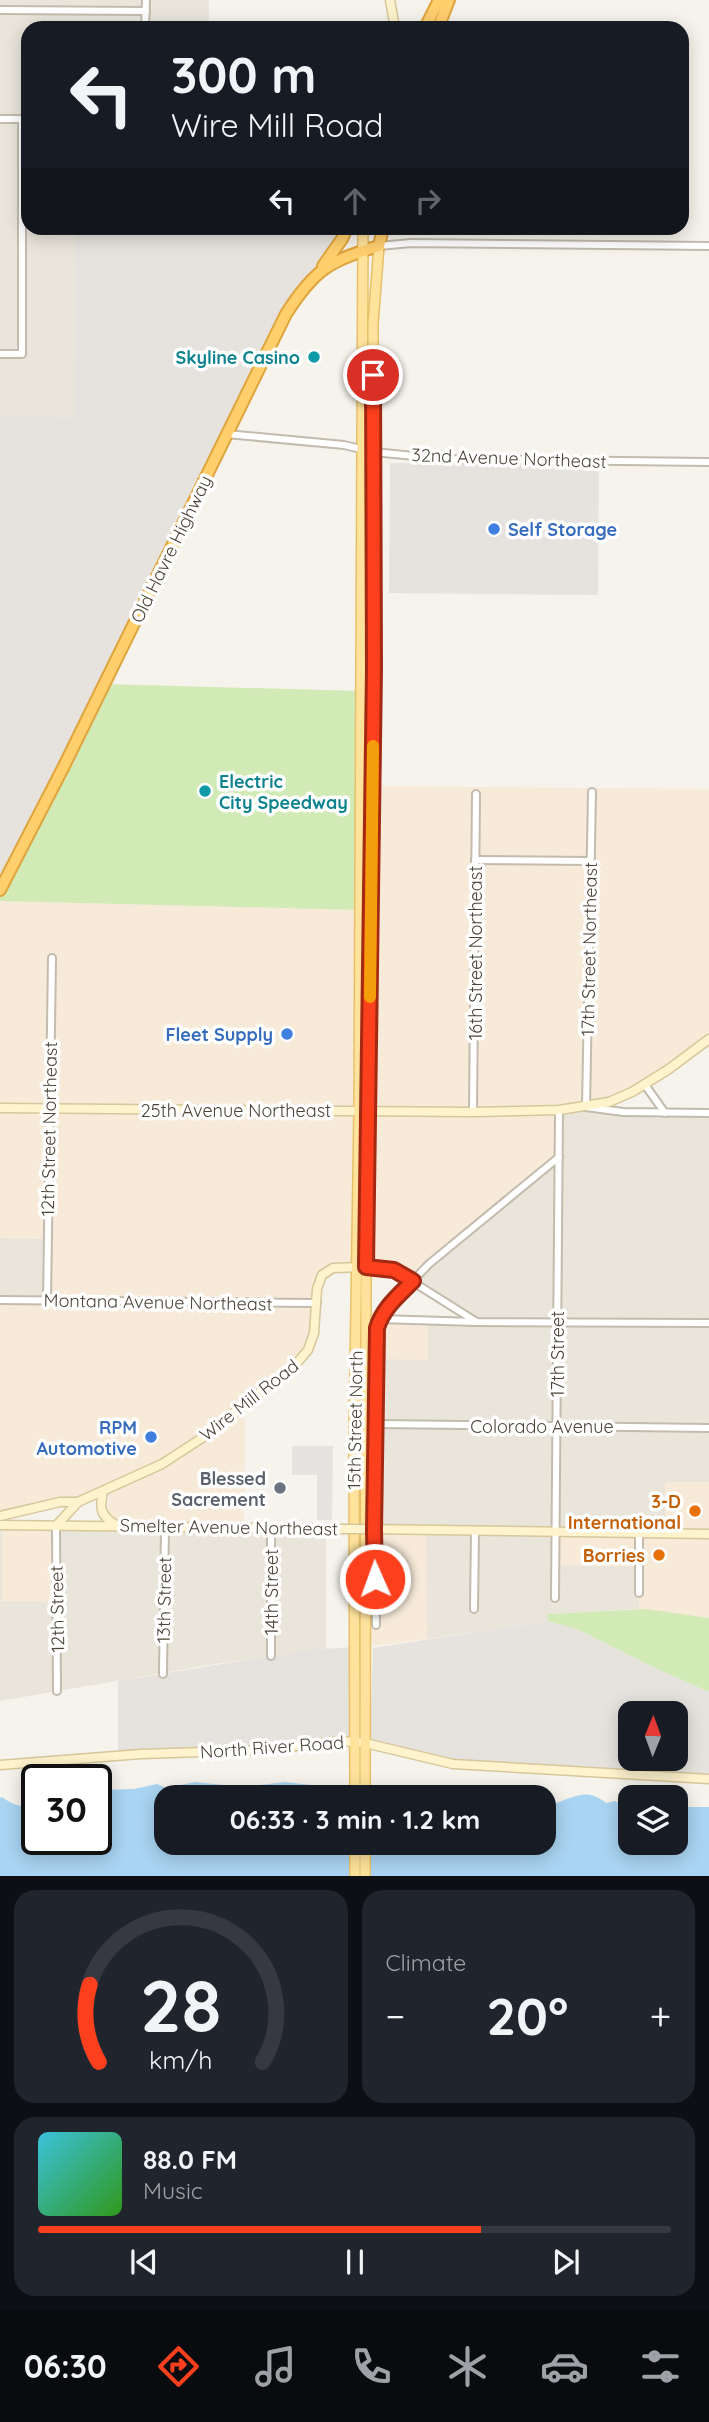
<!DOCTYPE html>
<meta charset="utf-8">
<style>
:root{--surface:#171b24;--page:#20242c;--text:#f1f3f6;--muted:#9ea1a6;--line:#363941;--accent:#fc3f1d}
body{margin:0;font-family:Quicksand,sans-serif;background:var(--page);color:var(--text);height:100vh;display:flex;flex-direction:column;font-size:26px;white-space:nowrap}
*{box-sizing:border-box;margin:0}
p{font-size:23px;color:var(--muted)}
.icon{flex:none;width:38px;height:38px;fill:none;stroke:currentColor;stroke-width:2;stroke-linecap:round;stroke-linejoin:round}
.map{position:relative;height:1876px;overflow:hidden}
.side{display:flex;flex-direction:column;gap:14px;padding:14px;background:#0d0f14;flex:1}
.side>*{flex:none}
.hud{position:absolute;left:21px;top:21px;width:668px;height:214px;border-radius:21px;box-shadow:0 4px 18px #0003;background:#171b24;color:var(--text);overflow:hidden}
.needle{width:46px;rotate:1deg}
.fabs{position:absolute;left:618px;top:1701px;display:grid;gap:14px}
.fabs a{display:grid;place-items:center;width:70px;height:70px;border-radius:14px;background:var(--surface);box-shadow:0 4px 18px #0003;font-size:35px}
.speed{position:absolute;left:21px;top:1764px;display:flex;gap:14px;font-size:35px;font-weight:700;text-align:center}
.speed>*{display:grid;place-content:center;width:91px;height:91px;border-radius:50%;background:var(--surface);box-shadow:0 4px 18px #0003;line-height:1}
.speed .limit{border:4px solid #111;border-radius:10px;background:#fff;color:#111}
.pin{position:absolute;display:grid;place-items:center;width:60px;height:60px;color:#fff;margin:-30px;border:4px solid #fff;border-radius:50%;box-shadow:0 2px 7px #0007}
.me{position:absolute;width:77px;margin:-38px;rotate:358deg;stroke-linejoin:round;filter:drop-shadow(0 0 5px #0008)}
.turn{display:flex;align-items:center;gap:24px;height:147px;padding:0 35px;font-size:32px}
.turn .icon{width:91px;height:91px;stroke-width:2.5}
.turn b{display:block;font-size:49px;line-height:60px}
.lanes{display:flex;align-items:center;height:66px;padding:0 35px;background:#0003;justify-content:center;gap:35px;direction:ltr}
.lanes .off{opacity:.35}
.big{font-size:52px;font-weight:700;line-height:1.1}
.side .widget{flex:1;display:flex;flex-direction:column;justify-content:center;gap:10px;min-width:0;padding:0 24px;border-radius:21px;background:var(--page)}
.side .dial{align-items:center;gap:0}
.dial svg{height:182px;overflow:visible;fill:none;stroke:var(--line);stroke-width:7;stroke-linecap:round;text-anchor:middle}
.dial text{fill:var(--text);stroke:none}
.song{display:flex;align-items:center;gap:21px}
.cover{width:84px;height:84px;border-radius:10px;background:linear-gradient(135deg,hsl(190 70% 55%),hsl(110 70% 35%))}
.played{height:7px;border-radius:4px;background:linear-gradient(90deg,var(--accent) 70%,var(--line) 70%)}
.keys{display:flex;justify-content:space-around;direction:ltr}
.heat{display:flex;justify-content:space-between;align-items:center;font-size:38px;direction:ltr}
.side .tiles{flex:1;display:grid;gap:14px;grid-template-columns:1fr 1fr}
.widget:last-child{grid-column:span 2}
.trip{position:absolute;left:154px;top:1785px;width:402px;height:70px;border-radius:21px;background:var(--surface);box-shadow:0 4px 18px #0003;font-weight:700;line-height:70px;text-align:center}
.tab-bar{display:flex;height:112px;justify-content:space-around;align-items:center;background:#090b0e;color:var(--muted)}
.tab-bar .icon{width:49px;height:49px}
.tab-bar .current{color:var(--accent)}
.tab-bar b{font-size:32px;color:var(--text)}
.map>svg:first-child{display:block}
.residential{fill:#eae5da}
.commercial{fill:#f7ead8}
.industrial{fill:#e6e2dd;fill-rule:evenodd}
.green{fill:#d2eab5}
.parking{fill:#e5e3e0}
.water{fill:#a9d4f2}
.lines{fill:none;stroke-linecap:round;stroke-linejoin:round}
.street-casing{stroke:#c2bbae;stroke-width:10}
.secondary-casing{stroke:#d6c79b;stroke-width:11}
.primary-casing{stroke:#e6c16a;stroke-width:12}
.highway-casing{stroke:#e0a43c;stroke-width:14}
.street{stroke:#fff;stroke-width:6}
.secondary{stroke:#fff3cd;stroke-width:8}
.primary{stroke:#ffe39c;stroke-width:9}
.highway{stroke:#ffcf6e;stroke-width:10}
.secondary-bridge-casing{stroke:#d6c79b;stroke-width:11;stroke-linecap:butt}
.secondary-bridge{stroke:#fff3cd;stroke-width:8}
.route-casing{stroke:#a42913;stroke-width:18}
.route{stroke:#fc3f1d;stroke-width:12}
.slow{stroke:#f59e0b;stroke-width:12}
.culture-dot{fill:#0f9aa8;stroke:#fff;stroke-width:2.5}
.shop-dot{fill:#3f7fe0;stroke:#fff;stroke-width:2.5}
.worship-dot{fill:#6b7280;stroke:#fff;stroke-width:2.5}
.food-dot{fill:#e8710a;stroke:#fff;stroke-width:2.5}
.labels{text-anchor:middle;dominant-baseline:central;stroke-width:7;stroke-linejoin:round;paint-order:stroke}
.culture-label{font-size:18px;font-weight:bold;fill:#0d838f;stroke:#fff;text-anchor:end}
.street-label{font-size:18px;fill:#4b4439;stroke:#fff}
.shop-label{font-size:18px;font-weight:bold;fill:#366cbe;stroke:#fff;text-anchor:end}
.worship-label{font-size:18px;font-weight:bold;fill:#5b616d;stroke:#fff;text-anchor:end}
.food-label{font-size:18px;font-weight:bold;fill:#c56008;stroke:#fff;text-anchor:end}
</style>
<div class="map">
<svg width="709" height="1876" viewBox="0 0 709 1876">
<rect width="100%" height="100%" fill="#f6f3ec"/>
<g class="residential">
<polygon points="0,0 209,0 209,28 28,28 28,228 75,228 74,417 0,414"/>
<polygon points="586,1107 602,1111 709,1113 709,1482 665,1482 665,1534 639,1567 639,1609 548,1614 548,1621 427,1639 426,1619 374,1530 375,1359 428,1321 474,1322 413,1281 559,1110"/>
<polygon points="0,1238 48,1239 47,1301 0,1300"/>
<polygon points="0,1525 326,1528 326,1649 215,1664 0,1701"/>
</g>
<g class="commercial">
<polygon points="373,786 709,789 709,1038 621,1097 559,1110 559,1157 413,1281 394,1270 366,1267"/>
<polygon points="0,901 360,910 357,1267 322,1275 316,1324 304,1357 245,1406 244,1527 116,1525 108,1511 109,1490 78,1502 0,1514 0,1300 47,1301 48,1239 0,1238"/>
<polygon points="379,1319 428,1321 428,1360 375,1359"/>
<polygon points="665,1482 709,1482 709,1618 639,1609 639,1567 556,1565 556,1532 665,1534"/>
<polygon points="2,1525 56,1526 56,1602 2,1601"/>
<polygon points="367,1529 426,1530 427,1639 373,1646 367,1634"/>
</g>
<g class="industrial">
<polygon points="75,228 343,228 303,287 0,888 0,414 74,417"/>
<polygon points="390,463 599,465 598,595 389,593"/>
<path d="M548 1621 577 1629 657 1669 709 1692V1779L453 1764 370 1744 373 1648ZM630 1713H676V1759H630Z"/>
<polygon points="354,1647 354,1742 118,1756 118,1681 309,1650"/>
</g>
<g class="green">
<polygon points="105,684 361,691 360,910 0,901 0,890"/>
<polygon points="646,1609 709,1618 709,1692 657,1669 577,1629 548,1621 547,1614"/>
</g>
<polygon class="parking" points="292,1446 333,1446 332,1520 317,1520 317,1475 292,1475"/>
<path class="water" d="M195 1782 243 1787 285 1782 329 1787 343 1794 375 1797H166V1843H544V1806C569 1802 583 1784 606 1803L615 1801 630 1806V1843H676V1807H709V1876H0V1798L2 1797C13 1805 23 1809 37 1804V1839H96V1790L134 1789 157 1784 166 1788Z"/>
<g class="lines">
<defs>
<g id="street">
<polyline points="0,10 146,11"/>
<polyline points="145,28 146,0"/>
<polyline points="0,119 22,119 22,354 0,354"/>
<polyline points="379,246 411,243 709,246"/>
<polyline points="226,434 344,445 373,452 446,459 709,462"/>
<polyline points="592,792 586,1107 623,1112 709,1113"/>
<polyline points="475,860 590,861"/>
<polyline points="645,1085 665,1113"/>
<polyline points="473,1112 476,794"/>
<polyline points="366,1267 394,1270 475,1321"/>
<polyline points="0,1300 317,1303"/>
<polyline points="47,1301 52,958"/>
<polyline points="379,1319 476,1322 709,1323"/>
<polyline points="375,1424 709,1428"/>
<polyline points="56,1526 57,1691"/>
<polyline points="639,1534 639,1593"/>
<polyline points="555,1598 559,1110"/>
<polyline points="474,1609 475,1531"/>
<polyline points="376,1625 374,1530 375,1424 376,1339 379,1319 389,1305 429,1264 559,1157"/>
<polyline points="271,1656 271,1527"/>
<polyline points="163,1674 165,1526"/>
</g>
<g id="secondary">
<polyline points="390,0 395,28"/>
<polyline points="0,1108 473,1112 559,1110 609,1102 632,1092 669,1069 709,1039"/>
<path d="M103 1492C99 1509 101 1516 116 1525"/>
<polyline points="0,1516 60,1502 78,1502"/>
<polyline points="0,1525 343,1529"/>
<polyline points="56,1526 78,1502 162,1464 202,1438 296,1364 308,1350 314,1333 317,1289 322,1275 333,1268 362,1267"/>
<polyline points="367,1529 709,1534"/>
<polyline points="0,1765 141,1754 260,1750 342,1741 365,1743 453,1764 709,1779"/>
</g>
<g id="primary">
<polyline points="355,1797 354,1436 359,1111 363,228"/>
<polyline points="365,1797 366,1251 374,668 373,324 379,246"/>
<polyline points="355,1876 355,1843"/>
<polyline points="365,1876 365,1843"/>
</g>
<g id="highway">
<polyline points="425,28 439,0"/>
<polyline points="438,28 449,0"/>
<polyline points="323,266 342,239 347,228"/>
<path d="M0 890 64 766 286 314C314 270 330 260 379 246L383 228"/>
</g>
</defs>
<use href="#street" class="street-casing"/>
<use href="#secondary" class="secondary-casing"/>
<use href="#primary" class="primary-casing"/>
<use href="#highway" class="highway-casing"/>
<use href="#street" class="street"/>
<use href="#secondary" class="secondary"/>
<use href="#primary" class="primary"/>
<use href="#highway" class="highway"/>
<defs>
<polyline id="secondary-bridge" points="343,1529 367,1529"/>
</defs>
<use href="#secondary-bridge" class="secondary-bridge-casing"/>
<use href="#secondary-bridge" class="secondary-bridge"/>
</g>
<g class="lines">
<defs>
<path id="route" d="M373 375 374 668 366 1267 394 1270 413 1281C399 1295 383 1308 377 1328L374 1530 375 1579"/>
</defs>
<use href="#route" class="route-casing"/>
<use href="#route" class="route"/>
<polyline class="slow" points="370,997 373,746"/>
</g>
<g class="culture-dot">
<circle cx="314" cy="357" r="7"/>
<circle cx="205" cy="791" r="7"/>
</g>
<g class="shop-dot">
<circle cx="494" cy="529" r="7"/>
<circle cx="287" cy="1034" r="7"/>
<circle cx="151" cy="1437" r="7"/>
</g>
<circle class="worship-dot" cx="280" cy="1488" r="7"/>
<g class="food-dot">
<circle cx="695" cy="1511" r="7"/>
<circle cx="659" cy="1555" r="7"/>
</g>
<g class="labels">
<g class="culture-label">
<text x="300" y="357">Skyline Casino</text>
<text x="219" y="781" text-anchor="start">Electric<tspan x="219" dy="21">City Speedway</tspan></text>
</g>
<g class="street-label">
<text transform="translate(509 458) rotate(2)">32nd Avenue Northeast</text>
<text transform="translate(171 549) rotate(-64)">Old Havre Highway</text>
<text transform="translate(589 949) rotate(-89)">17th Street Northeast</text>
<text transform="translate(475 953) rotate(-90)">16th Street Northeast</text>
<text x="236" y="1110">25th Avenue Northeast</text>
<text transform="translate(49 1129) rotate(-89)">12th Street Northeast</text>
<text transform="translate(158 1302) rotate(1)">Montana Avenue Northeast</text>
<text transform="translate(557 1354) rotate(-90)">17th Street</text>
<text transform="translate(249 1400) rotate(-38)">Wire Mill Road</text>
<text transform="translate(355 1420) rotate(-89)">15th Street North</text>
<text x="542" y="1426">Colorado Avenue</text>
<text transform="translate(229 1527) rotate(1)">Smelter Avenue Northeast</text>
<text transform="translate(271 1592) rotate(-90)">14th Street</text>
<text transform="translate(164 1600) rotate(-89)">13th Street</text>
<text transform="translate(57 1609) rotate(-91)">12th Street</text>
<text transform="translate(272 1747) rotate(-4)">North River Road</text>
</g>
<g class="shop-label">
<text x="508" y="529" text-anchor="start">Self Storage</text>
<text x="273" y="1034">Fleet Supply</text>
<text x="137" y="1427">RPM<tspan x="137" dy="21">Automotive</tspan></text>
</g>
<g class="worship-label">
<text x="266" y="1478">Blessed<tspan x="266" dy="21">Sacrement</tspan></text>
</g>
<g class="food-label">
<text x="681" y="1501">3-D<tspan x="681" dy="21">International</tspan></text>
<text x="645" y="1555">Borries</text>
</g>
</g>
</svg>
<div class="fabs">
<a><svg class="needle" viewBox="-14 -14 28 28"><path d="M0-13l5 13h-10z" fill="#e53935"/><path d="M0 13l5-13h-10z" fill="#9ea1a6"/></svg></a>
<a><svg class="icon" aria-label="layers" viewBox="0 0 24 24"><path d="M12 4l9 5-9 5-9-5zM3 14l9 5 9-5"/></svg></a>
</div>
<div class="speed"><div class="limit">30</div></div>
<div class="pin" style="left:373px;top:375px;background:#d93025"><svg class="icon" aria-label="arrive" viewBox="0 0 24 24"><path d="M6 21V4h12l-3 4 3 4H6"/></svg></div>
<svg class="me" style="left:375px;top:1579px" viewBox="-20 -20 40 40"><circle r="17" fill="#fc3f1d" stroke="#fff" stroke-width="3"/><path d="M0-11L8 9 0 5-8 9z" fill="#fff"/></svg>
<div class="trip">06:33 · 3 min · 1.2 km</div>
<div class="hud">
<div class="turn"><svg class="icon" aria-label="left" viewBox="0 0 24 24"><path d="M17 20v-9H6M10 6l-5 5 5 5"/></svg><div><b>300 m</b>Wire Mill Road</div></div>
<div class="lanes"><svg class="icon" aria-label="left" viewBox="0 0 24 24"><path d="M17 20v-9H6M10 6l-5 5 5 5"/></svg><svg class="icon off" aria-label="ahead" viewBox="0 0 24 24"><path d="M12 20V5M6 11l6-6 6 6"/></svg><svg class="icon off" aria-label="right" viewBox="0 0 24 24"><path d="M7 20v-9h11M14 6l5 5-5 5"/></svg></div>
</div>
</div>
<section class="side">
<div class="tiles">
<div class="widget dial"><svg viewBox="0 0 100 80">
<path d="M14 69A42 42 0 1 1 86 69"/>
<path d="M14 69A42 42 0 0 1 10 35" stroke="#fc3f1d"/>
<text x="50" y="56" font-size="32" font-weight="700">28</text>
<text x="50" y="72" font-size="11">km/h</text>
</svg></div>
<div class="widget"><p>Climate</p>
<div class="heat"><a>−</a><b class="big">20°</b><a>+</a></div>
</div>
<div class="widget">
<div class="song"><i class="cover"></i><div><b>88.0 FM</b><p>Music</p></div></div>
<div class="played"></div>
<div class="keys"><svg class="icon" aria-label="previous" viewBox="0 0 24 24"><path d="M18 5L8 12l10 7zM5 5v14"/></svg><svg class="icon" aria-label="pause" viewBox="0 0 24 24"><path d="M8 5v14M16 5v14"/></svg><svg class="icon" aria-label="next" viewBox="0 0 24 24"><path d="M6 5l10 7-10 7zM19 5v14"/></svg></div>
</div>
</div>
</section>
<nav class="tab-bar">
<b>06:30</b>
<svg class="icon current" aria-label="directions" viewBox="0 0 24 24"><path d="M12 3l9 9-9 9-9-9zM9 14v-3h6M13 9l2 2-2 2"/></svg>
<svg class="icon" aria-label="music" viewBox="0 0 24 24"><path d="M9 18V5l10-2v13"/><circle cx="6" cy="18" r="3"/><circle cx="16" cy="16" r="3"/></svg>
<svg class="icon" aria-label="phone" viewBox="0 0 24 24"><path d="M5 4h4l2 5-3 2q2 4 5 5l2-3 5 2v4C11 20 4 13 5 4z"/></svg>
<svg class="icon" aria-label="climate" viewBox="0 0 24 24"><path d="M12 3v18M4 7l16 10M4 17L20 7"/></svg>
<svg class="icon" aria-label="car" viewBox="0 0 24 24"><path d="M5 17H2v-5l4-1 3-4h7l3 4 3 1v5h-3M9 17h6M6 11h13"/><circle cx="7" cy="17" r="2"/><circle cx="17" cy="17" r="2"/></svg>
<svg class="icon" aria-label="filters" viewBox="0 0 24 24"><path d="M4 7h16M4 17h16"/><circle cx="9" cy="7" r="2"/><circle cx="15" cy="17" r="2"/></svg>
</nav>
